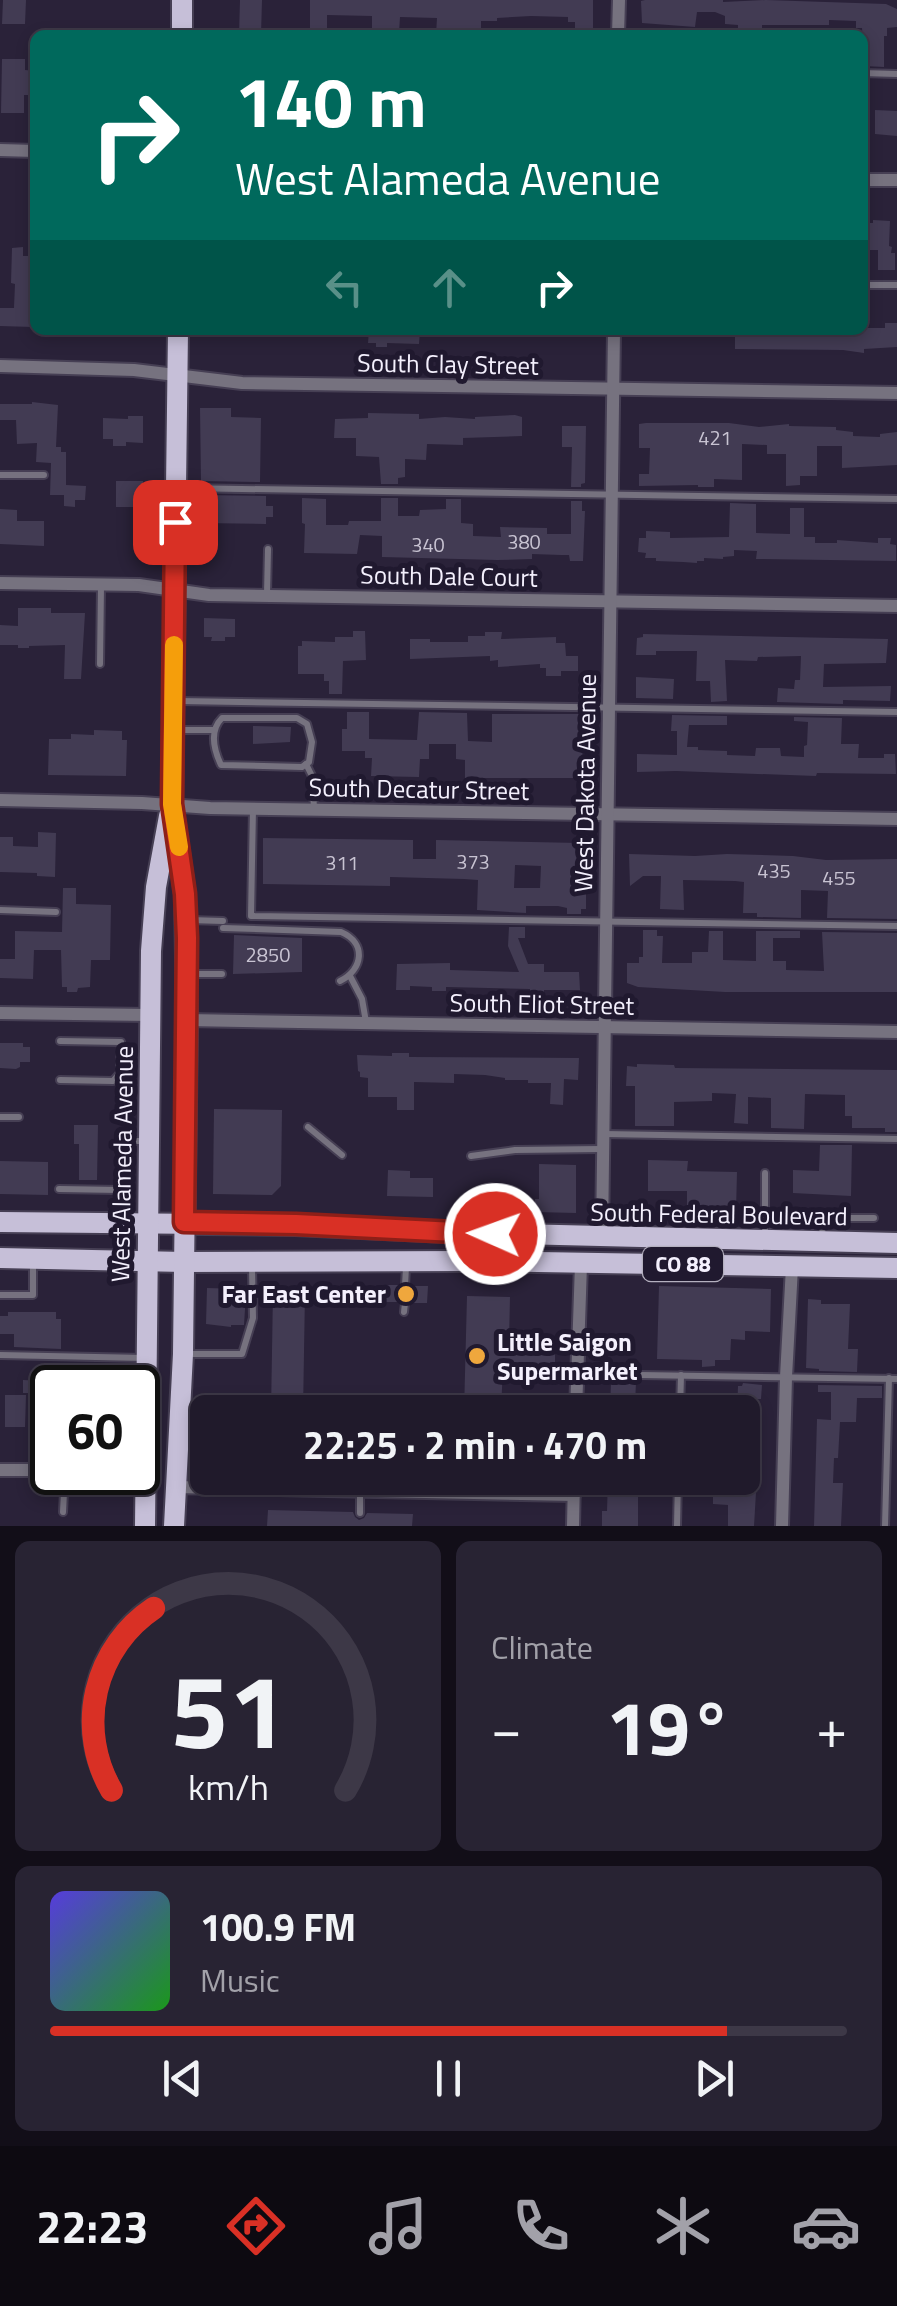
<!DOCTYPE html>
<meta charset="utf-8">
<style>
:root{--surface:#201a2b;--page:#282333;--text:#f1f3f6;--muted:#a2a1a9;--line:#3d3847;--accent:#d93025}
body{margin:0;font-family:"Titillium Web",sans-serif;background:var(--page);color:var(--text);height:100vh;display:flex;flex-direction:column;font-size:38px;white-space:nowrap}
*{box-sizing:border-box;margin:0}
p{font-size:32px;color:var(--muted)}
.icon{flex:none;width:55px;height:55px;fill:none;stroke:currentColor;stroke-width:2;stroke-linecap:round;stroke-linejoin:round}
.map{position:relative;height:1526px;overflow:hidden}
.drawer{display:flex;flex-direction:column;gap:15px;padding:15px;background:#120e18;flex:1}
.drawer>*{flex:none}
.banner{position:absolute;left:30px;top:30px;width:838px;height:305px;border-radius:15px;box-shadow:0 5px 15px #0003,0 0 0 2px var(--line);background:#00695c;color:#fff;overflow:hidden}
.speed{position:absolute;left:30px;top:1365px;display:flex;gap:20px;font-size:50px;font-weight:700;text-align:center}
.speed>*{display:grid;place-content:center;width:130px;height:130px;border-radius:50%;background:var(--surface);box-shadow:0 5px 15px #0003,0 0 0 2px var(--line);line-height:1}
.speed .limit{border:5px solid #111;border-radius:15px;background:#fff;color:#111}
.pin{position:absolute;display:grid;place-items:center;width:85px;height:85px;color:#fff;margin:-42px;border-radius:20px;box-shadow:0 5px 15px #0006}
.me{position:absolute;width:110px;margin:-55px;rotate:272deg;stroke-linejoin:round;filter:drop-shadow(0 0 8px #0008)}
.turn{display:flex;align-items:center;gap:35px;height:210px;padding:0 40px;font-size:45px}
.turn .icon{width:130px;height:130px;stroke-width:2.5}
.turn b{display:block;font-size:70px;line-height:85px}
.lanes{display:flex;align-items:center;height:95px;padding:0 40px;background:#0003;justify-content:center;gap:50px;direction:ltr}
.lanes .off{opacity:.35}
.big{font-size:75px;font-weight:700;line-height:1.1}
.drawer .card{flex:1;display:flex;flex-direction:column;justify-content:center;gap:15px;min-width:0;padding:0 35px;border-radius:15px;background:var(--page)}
.drawer .dial{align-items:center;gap:0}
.dial svg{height:260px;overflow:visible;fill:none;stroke:var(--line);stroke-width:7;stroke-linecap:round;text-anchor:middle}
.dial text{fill:var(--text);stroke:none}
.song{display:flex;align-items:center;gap:30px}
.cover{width:120px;height:120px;border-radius:15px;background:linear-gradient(135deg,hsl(250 70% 55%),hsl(120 70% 35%))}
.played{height:10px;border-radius:5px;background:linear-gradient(90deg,var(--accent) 85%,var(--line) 85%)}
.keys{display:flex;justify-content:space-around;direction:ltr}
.heat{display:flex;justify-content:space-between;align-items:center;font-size:55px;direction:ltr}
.drawer .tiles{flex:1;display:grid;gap:15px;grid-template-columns:1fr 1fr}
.card:last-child{grid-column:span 2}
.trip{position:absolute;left:190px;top:1395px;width:570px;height:100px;border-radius:15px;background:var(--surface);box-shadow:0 5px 15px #0003,0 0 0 2px var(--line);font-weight:700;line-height:100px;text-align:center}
.tab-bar{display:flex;height:160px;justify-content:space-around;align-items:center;background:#0d0a11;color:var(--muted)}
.tab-bar .icon{width:70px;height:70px}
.tab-bar .current{color:var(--accent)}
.tab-bar b{font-size:45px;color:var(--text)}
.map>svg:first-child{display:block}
.building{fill:#423b53;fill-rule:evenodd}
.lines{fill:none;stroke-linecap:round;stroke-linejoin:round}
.lane-casing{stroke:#463f54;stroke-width:10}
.street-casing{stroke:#463f54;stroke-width:16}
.primary-casing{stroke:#463f54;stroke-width:24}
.lane{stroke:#76727f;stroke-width:6}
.street{stroke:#76727f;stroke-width:12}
.primary{stroke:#c6bfd8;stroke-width:20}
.route-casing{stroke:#8d1f18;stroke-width:25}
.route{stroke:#d93025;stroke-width:18}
.slow{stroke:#f59e0b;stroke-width:18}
.poi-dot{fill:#efa73d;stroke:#20192f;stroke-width:4}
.labels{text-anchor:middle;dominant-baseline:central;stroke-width:10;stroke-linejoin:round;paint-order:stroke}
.number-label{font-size:20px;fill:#c8c3d2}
.shield{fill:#20192f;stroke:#b4b0bf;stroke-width:2.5}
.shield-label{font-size:22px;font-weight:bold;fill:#f4f0fd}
.street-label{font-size:25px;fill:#f4f0fd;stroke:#20192f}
.poi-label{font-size:25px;font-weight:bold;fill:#f4f0fd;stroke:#20192f;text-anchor:end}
</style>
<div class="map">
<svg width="897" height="1526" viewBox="0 0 897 1526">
<rect width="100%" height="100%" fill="#2a2239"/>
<g class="building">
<polygon points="3,0 26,0 25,24 2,24"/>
<polygon points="240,0 262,0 261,35 239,35"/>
<polygon points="310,0 593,0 593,35 575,35 575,22 568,22 568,17 531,16 497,18 497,21 481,21 481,35 436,35 437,18 400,17 399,33 374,35 372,33 372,16 327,15 327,32 310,32"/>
<polygon points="645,0 723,0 723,2 766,0 886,4 897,9 897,27 887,28 887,36 884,36 884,67 864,66 862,28 856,28 856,21 829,20 829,25 762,25 762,29 744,28 738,28 738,25 725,24 725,16 715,12 697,12 695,27 642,23 641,1"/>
<polygon points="2,59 25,59 25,70 35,71 35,95 24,95 24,113 1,113"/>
<polygon points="875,110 897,111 897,136 875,134"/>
<polygon points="873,220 890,221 889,246 892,247 891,253 895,253 895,270 878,270 878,250 862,250 862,223 873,223"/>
<polygon points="23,247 23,256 32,256 31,304 34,304 33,327 0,326 0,308 14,308 15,284 11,283 12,248"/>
<polygon points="885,323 897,323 897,347 864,349 864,353 843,350 735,349 735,330 862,332 862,328 885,328"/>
<polygon points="369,330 420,330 419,344 387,343 387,347 376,347 376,343 368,343"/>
<polygon points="32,402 58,405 56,447 61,447 61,452 66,452 66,485 86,486 85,500 75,500 75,507 64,506 64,495 50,495 51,463 36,462 37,443 17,444 16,420 0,420 0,404 32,404"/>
<polygon points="200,408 231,408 231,417 261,418 260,482 201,481"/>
<polygon points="368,413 419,414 419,419 445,417 475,419 475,417 515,415 522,417 522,436 463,438 463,445 427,444 426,460 405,459 405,477 398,478 398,484 381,484 379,457 356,456 356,438 334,438 335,419 368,418"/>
<polygon points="128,416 143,416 143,443 126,442 126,446 113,446 113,439 103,439 103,418 128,419"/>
<polygon points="646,423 729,423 759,427 789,424 789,426 836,427 836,430 853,432 853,436 880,437 880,434 897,432 897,465 842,468 842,446 817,446 817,476 800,476 800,485 786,486 786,454 767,454 767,445 742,444 742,480 714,479 714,487 698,487 698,485 639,486 639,474 649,474 650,448 639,448 639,424"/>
<polygon points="562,426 586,426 585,483 581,484 581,487 571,487 572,447 562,447"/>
<rect x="116" y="481" width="27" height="26"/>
<polygon points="200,495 266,496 266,506 273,506 273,517 266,517 266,524 200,523"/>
<polygon points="302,498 326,499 326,525 348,525 349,521 381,521 381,498 398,498 398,516 419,516 420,510 446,509 446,499 461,499 461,523 473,524 473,536 501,537 500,527 547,528 547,534 571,534 571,501 582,501 582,511 585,511 583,561 570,561 569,555 561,555 532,554 532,559 497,560 382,557 382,536 360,535 357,554 304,553 305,524 302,523"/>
<polygon points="730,503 756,504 756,533 790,534 790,508 804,508 804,537 815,537 815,543 837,543 837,540 878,543 878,538 891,538 890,544 896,545 896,561 756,559 757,551 734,550 734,556 723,557 723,559 704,558 704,561 697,561 697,563 683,562 656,561 656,558 645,558 646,553 638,552 639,538 646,538 646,531 670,532 670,538 729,537"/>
<polygon points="0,509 17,510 17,521 44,521 44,546 0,544"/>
<polygon points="18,608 51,608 51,613 85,613 81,679 64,679 65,645 29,646 29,648 18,648 18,645 0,645 0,625 18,626"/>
<polygon points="204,618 235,619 235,637 225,637 225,641 211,641 212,637 204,637"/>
<polygon points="353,631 365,631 366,660 343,661 342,694 329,694 329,681 324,681 324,674 298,674 298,646 302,646 302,641 335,642 335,637 353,637"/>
<polygon points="485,632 502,632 501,639 556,637 556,643 565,643 566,656 578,656 578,671 561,671 561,676 546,676 546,668 540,668 540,664 498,667 498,660 490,661 490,656 410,659 410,639 430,639 430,642 468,642 468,636 485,636"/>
<polygon points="643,634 888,639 886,663 824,664 823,687 891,686 890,701 843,700 843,704 777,702 778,688 794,689 795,680 800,680 801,656 758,657 757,661 725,660 727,701 711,702 710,681 696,681 697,651 656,651 656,655 636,655 637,638 643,637"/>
<polygon points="636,677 674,679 673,699 636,698"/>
<polygon points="347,712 369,712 369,739 417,740 419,712 467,713 468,741 492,742 492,714 580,714 580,739 584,739 580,778 465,778 465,760 456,759 456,744 429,744 429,759 420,759 419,777 371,776 372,758 365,758 365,751 342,751 342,729 347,729"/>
<polygon points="672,715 727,716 727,725 689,725 687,747 698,747 698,750 727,751 727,755 755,756 756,748 780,748 781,756 804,757 804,746 807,745 808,722 794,721 794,717 842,718 841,744 859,744 858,758 884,758 884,754 895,754 896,774 817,773 816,776 676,771 637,772 637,754 677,755 677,731 671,731"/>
<polygon points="253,726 291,727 290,742 253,744"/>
<polygon points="94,730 122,731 122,740 127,740 126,776 48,775 49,739 71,739 71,734 94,735"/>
<polygon points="38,832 56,833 55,877 37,876 37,873 0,872 0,837 13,837 13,846 38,847"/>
<path d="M263 838 413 840V859H436V840L579 843 582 894H586V909H581V914H567V908L558 906H526V913L477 910 478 880 464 879 390 877V886L263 884ZM515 865 541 866 540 888H514Z"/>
<polygon points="629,854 695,856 727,854 793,856 826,860 897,859 897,919 827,918 828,891 801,890 801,918 757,917 757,913 743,913 744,882 735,881 683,880 684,910 660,909 661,876 643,876 630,886"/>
<polygon points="63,888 76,888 76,904 111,905 110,960 91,960 90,987 78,988 77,992 67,992 67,987 62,987 61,950 34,950 33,979 0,978 0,959 15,959 15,931 62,932"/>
<polygon points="509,927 525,927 525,938 518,938 528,964 544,964 544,972 579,972 580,990 544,990 544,993 530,993 530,989 446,987 446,991 432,991 432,987 410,986 410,990 396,990 397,964 450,963 450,970 519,972 508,946"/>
<polygon points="643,930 657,930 657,936 663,936 662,963 692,963 692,952 708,952 709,931 723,931 723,960 756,961 756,931 800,931 800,938 773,938 773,961 786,961 786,970 824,971 822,932 897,933 897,992 725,992 638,987 627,983 627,963 639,963 639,957 643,957"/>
<polygon points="234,935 302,938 302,972 233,974"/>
<polygon points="0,1043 23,1043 23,1047 30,1047 30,1062 20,1062 20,1067 16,1069 0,1068"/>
<polygon points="392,1053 409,1053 409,1057 579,1058 578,1080 564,1079 563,1105 550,1104 551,1083 528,1083 528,1080 505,1080 505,1078 485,1075 454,1074 454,1083 414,1082 414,1110 397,1110 397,1097 368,1097 368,1078 360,1077 360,1072 358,1071 357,1055 392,1056"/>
<polygon points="637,1064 674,1065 675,1068 897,1070 897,1132 885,1132 885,1128 852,1128 852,1116 845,1116 845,1095 805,1094 804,1129 771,1128 771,1098 748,1097 748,1124 734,1123 736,1094 712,1093 712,1101 674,1102 674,1126 635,1126 635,1086 626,1086 627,1066 637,1067"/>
<polygon points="214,1109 282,1110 281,1186 272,1195 213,1194"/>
<polygon points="74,1125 98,1125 97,1180 79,1180 79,1144 74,1144"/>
<polygon points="820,1145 852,1145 851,1196 793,1193 793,1170 819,1171"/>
<polygon points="648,1160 688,1161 687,1171 737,1172 736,1211 720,1214 687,1213 687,1191 648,1191"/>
<polygon points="0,1161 48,1162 48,1195 0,1194"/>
<polygon points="539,1164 576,1165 576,1213 535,1212 535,1199 539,1199"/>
<polygon points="388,1170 410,1171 410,1178 433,1178 433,1197 387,1196"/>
<polygon points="386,1285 398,1285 400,1291 406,1293 410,1290 412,1286 428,1286 427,1303 412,1303 410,1298 405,1296 398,1302 385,1302"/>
<polygon points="659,1286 771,1289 770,1332 745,1331 745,1340 731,1339 730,1360 715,1360 715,1366 702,1367 702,1360 657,1359"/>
<polygon points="207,1288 240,1289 240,1293 246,1293 244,1325 231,1325 231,1327 206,1324"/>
<polygon points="273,1291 305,1292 303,1412 271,1412"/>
<polygon points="467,1296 510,1297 509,1342 555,1343 555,1366 503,1365 501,1412 464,1412"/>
<polygon points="808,1299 821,1300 821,1304 850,1304 848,1349 858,1349 857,1372 819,1371 819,1369 806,1368"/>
<polygon points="8,1312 56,1312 56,1319 61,1319 61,1349 14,1347 14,1334 0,1334 0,1316 8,1316"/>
<polygon points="44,1363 121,1364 121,1388 52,1388 52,1393 23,1393 23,1380 44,1381"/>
<polygon points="611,1381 636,1382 635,1405 629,1405 629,1412 610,1412"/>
<polygon points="743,1383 762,1385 761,1399 757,1399 756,1421 762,1421 762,1436 756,1436 755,1458 758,1458 754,1526 728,1526 728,1505 713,1504 713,1496 700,1496 700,1478 742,1478 742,1412 737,1412 738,1386 742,1386"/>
<polygon points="818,1385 882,1386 882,1398 857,1398 856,1422 840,1422 838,1458 834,1458 833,1483 843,1483 841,1526 814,1526 817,1419 831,1420 831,1392 818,1392"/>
<polygon points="5,1395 26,1395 25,1427 5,1427"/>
<polygon points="608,1478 635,1478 634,1495 638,1495 638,1526 602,1526 602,1511 607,1511"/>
<polygon points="268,1510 353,1512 355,1517 359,1520 364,1518 367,1513 413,1514 412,1526 267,1526"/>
</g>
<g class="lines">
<defs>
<g id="lane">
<polyline points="862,73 897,74"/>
<polyline points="862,285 897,285"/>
<polyline points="0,475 44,475"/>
<polyline points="182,488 897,499"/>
<polyline points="267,594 268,549"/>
<polyline points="100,664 101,586"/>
<polyline points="179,701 897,712"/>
<path d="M222 718H297L307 724 312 742 309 762 302 767 221 765C214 750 209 731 222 718Z"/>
<polyline points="179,730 214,730"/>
<polyline points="306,764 312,776 314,808"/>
<polyline points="253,808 251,916 897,926"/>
<polyline points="0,910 56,912"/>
<polyline points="189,920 223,921"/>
<path d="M223 928 341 932C367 943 363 970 340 981"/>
<polyline points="188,974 222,974"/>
<polyline points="350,976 362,999 366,1022"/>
<polyline points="60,1080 113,1081 120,1073 121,1042 60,1041"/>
<polyline points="0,1117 19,1117"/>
<polyline points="308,1127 342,1155"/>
<polyline points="604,1134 897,1139"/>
<polyline points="471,1156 515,1150 601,1149"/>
<polyline points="59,1189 120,1190 121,1141 143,1141"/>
<polyline points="471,1206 515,1206"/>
<polyline points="765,1238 765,1173"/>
<polyline points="822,1239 823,1218 874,1218"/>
<polyline points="405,1286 406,1267"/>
<polyline points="0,1295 33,1295 33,1264"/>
<polyline points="404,1312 405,1303"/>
<polyline points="189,1354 242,1354 253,1318 252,1267"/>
<polyline points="0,1355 144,1358"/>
<polyline points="578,1374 897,1379"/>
<polyline points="680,1412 681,1375"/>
<polyline points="63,1512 65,1472"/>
<polyline points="360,1513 360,1492"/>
<polyline points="677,1526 678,1478"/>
<polyline points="885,1526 889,1378"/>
</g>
<g id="street">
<polyline points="618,35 619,0"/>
<polyline points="0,150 35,151"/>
<polyline points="862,180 897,180"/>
<polyline points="0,366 134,370 242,383 897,393"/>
<polyline points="0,583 139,585 209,595 897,606"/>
<polyline points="0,800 142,803 210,808 897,819"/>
<polyline points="0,1013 149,1015"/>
<polyline points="187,1020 897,1032"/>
<polyline points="602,1237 614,330"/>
<polyline points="576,1412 581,1264"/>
<polyline points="0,1470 52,1470"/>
<polyline points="174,1487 574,1495"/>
<polyline points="573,1526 574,1478"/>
<polyline points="782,1526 786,1377 792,1267"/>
</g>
<g id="primary">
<polyline points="182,35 182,0"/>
<polyline points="0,1222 295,1225 471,1233 897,1243"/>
<polyline points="0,1258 184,1262 470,1261 897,1268"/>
<polyline points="145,1526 151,951 156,887 169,816"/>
<polyline points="174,1526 183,1354 187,1020 185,894 172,804 178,330"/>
</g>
</defs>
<use href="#lane" class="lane-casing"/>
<use href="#street" class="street-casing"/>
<use href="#primary" class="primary-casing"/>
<use href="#lane" class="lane"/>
<use href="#street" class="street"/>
<use href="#primary" class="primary"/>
</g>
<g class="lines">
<defs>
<polyline id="route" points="175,522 172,804 185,894 187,938 184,1222 296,1224 495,1234"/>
</defs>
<use href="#route" class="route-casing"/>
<use href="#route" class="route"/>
<polyline class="slow" points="174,645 172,804 179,847"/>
</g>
<g class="poi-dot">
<circle cx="406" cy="1294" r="10"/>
<circle cx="477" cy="1356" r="10"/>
</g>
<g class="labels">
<g class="number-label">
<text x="715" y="437">421</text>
<text x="524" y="541">380</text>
<text x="428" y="544">340</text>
<text x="473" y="861">373</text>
<text x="342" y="862">311</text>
<text x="774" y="870">435</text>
<text x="839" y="877">455</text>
<text x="268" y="954">2850</text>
</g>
<rect class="shield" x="643" y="1247" width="80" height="34" rx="8"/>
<g class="shield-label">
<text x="683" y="1264">CO 88</text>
</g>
<g class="street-label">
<text transform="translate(448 364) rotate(1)">South Clay Street</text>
<text transform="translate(449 576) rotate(1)">South Dale Court</text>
<text transform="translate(585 783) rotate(-89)">West Dakota Avenue</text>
<text transform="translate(419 789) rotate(1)">South Decatur Street</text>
<text transform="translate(542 1004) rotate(1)">South Eliot Street</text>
<text transform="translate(122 1164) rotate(-89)">West Alameda Avenue</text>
<text transform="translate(719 1214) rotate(1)">South Federal Boulevard</text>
</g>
<g class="poi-label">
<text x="386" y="1294">Far East Center</text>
<text x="497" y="1342" text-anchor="start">Little Saigon<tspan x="497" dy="29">Supermarket</tspan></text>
</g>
</g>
</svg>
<div class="speed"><div class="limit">60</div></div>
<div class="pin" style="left:175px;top:522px;background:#d93025"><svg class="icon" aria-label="arrive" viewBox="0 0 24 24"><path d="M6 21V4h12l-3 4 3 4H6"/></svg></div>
<svg class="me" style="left:495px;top:1234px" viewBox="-20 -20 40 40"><circle r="17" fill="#d93025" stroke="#fff" stroke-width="3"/><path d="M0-11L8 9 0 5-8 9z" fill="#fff"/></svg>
<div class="trip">22:25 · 2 min · 470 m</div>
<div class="banner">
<div class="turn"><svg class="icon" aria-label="right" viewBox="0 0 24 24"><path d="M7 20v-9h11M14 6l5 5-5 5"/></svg><div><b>140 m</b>West Alameda Avenue</div></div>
<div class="lanes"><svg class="icon off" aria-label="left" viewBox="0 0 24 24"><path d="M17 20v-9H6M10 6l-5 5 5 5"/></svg><svg class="icon off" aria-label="ahead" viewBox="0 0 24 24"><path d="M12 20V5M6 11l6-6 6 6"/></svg><svg class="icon" aria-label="right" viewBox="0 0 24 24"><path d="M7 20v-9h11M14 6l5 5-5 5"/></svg></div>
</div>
</div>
<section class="drawer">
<div class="tiles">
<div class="card dial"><svg viewBox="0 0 100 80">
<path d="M14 69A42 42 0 1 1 86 69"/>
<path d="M14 69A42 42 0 0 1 27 13" stroke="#d93025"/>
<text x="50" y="56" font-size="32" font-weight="700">51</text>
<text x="50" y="72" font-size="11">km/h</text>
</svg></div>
<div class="card"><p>Climate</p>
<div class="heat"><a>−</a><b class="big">19°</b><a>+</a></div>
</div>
<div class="card">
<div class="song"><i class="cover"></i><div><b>100.9 FM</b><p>Music</p></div></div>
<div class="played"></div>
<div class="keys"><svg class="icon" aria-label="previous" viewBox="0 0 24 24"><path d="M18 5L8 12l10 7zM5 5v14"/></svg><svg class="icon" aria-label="pause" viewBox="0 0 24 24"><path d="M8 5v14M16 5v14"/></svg><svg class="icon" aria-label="next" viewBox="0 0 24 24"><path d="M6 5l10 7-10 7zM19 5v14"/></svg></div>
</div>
</div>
</section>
<nav class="tab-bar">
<b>22:23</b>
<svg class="icon current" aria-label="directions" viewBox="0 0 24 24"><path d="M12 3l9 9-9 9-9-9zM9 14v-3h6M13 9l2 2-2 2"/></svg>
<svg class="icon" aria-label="music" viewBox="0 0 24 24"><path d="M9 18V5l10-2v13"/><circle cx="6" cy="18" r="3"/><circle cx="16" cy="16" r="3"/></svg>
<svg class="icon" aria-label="phone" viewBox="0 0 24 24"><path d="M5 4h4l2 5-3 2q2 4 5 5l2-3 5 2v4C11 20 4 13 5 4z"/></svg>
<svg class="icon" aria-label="climate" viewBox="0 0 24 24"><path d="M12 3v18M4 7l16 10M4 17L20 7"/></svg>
<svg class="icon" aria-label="car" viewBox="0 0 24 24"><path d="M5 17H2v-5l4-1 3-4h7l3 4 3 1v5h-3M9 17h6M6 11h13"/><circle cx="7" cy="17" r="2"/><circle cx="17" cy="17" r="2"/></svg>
</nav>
